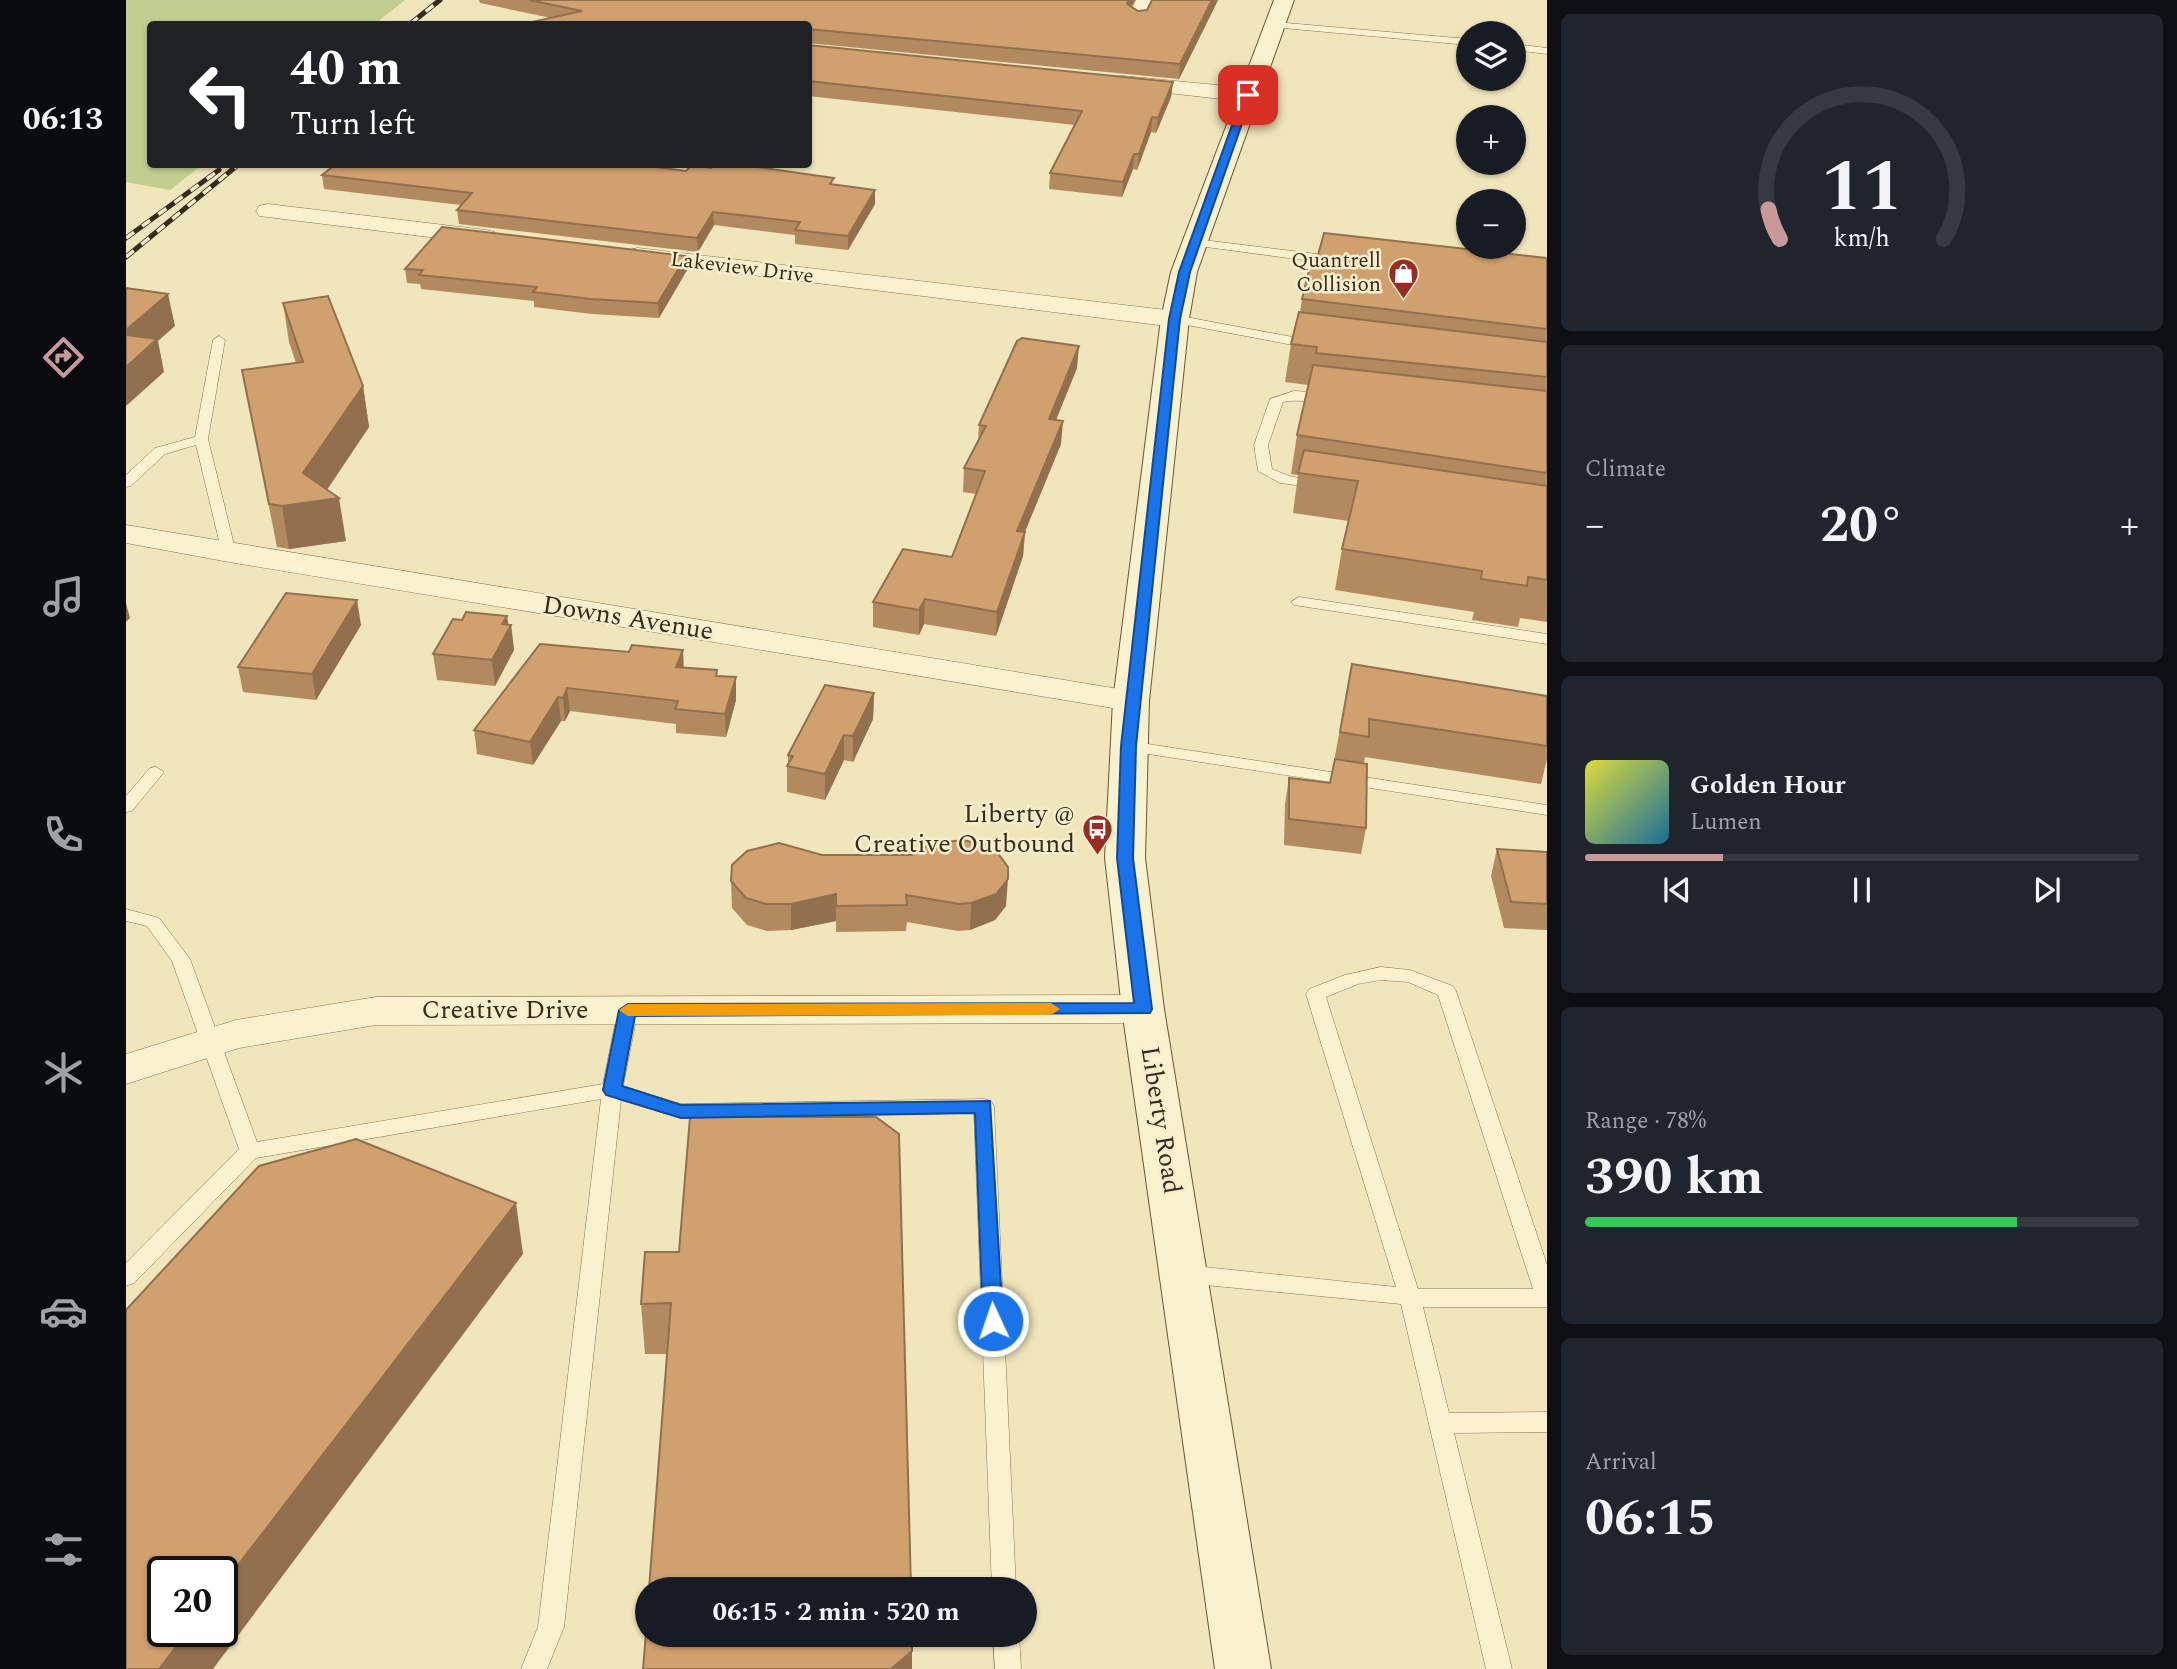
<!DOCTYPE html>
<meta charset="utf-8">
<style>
:root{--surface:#171b24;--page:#20242c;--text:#f1f3f6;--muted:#9ea1a6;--line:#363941;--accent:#c99997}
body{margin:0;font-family:Spectral,serif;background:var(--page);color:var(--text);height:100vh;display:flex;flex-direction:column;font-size:26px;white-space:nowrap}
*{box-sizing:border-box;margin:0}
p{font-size:23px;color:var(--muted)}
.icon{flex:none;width:38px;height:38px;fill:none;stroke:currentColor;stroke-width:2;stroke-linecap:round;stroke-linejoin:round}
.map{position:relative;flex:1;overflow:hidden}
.drawer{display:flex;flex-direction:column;gap:14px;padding:14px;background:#0d0f14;width:630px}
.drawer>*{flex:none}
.top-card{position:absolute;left:21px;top:21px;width:665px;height:147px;border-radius:7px;box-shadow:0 2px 5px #0004;background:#202124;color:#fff;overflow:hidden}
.controls{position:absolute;left:1330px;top:21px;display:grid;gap:14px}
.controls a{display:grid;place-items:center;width:70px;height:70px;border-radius:50%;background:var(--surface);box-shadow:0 2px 5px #0004;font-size:35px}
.speed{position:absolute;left:21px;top:1556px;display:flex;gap:14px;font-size:35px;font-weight:700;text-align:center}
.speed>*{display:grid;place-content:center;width:91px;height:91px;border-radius:50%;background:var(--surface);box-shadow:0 2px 5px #0004;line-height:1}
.speed .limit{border:4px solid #111;border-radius:10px;background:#fff;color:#111}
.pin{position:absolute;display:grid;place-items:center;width:60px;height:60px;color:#fff;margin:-30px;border-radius:14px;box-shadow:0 4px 10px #0006}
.me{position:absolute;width:77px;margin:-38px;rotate:357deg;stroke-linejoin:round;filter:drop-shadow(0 0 5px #0008)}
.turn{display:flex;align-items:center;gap:24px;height:147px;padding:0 28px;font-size:32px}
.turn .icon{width:91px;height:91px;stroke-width:2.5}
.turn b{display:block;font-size:49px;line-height:60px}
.big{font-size:52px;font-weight:700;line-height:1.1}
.drawer .widget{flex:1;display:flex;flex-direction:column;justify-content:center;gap:10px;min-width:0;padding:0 24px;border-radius:10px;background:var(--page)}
.drawer .dial{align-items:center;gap:0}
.dial svg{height:182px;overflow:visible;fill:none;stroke:var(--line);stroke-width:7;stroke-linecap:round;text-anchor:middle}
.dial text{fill:var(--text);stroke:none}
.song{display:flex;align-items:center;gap:21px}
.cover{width:84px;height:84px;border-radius:10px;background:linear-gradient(135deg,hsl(60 70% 55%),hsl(200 70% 35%))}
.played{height:7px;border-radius:4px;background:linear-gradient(90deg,var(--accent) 25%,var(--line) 25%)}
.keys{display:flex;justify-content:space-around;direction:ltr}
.heat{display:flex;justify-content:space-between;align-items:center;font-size:38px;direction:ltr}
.charge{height:10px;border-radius:5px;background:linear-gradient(90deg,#34c759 78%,var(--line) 0)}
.trip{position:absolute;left:509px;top:1577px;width:402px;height:70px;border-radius:35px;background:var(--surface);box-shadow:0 2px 5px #0004;font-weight:700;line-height:70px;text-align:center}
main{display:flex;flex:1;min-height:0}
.menu{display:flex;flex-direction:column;width:126px;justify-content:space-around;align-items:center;background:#090b0e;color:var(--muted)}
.menu .icon{width:49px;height:49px}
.menu .selected{color:var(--accent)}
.menu b{font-size:32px;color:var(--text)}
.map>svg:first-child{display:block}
.green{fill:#c1ce8f}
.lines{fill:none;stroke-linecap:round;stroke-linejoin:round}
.lane-casing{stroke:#887455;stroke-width:1}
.street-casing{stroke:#887455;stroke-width:1}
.secondary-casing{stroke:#695538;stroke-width:2}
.lane{fill:#faf1cf;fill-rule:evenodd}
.street{fill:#faf1cf;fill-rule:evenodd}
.secondary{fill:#faf1cf;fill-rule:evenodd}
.rail-casing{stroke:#362a1a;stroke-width:5}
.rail{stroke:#f7eecb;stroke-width:3.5;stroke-dasharray:10;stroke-linecap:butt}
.wall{fill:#b38a5f}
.shaded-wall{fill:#92704e}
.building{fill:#d0a06f;stroke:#92704e;stroke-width:2}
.route{fill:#1a73e8;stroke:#114b97;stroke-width:2}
.slow{fill:#f59e0b}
.labels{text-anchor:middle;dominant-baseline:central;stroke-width:5;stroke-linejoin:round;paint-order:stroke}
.far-poi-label{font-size:21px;fill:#362a1a;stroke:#f7eecb;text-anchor:end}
.far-street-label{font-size:21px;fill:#362a1a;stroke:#f7eecb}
.street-label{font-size:26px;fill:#362a1a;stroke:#f7eecb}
.poi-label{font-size:26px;fill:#362a1a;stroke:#f7eecb;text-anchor:end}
</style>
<main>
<nav class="menu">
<b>06:13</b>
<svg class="icon selected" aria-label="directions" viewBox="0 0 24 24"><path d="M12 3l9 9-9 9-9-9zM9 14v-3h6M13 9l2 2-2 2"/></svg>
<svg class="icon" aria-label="music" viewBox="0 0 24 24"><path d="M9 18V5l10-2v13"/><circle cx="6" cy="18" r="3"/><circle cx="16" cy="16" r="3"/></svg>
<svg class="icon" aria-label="phone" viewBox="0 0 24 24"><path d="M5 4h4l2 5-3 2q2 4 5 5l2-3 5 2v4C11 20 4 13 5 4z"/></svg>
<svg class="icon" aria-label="climate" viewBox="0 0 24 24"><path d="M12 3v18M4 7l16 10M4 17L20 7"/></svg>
<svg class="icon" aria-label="car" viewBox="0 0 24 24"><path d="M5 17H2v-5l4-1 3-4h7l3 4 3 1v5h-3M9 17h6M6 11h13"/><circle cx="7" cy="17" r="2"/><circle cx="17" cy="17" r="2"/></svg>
<svg class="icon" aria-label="filters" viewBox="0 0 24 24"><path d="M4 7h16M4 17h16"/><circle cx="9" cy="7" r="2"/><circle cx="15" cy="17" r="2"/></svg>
</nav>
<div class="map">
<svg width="1421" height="1669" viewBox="0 0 1421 1669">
<rect width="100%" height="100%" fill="#f0e5bb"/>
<polygon class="green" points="0,0 279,0 249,24 24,24 24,164 76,165 44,190 0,182"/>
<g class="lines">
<defs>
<g id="lane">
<polygon points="1149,22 1342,39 1342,45 1146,27 1144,25"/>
<polygon points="1388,44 1421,48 1421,54 1388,50"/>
<polygon points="1069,239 1215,257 1221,261 1215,265 1065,245 1063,243"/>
<polygon points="1049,315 1188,341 1194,345 1188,349 1045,322 1045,316"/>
<polygon points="93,336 99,340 82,439 110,553 103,557 96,553 70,445 39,454 5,486 0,487 0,475 29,448 69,437 87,340"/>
<path d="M1168 391 1204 393 1211 397C1198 406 1173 398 1157 402L1142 445 1146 469 1163 476 1199 483V489L1154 483 1132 471 1128 445 1144 399Z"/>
<polygon points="1173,597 1421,634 1421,644 1168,605 1165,602"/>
<polygon points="1002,741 1421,805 1421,815 996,750 994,746"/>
<polygon points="30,767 38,772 6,811 0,812 0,796 24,768"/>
<polygon points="0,909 33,918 64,959 131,1142 477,1084 492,1010 495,1005 509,1005 512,1010 497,1086 555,1104 858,1099 865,1101 868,1106 890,1589 866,1589 848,1113 555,1118 495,1100 438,1627 421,1669 395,1669 412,1627 475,1099 130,1158 8,1283 0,1286 0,1263 113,1149 46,961 21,926 0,921"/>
<path d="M1255 967 1284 970 1327 986 1330 991 1421 1265V1307H1297L1323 1413 1421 1412V1432L1328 1433 1386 1669H1360L1275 1304 1059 1283 1051 1280 1048 1274 1051 1268 1059 1265 1270 1287 1180 994 1183 989 1219 975ZM1255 980 1282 982 1312 995 1407 1289H1292L1200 997 1232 984Z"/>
<polygon points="867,1634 893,1634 895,1669 869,1669"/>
</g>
<g id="street">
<polygon points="1010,0 1030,0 1019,21 1012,23 1002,17"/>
<polygon points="997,76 1122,88 1133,95 1122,102 989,87 986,82 989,77"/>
<polygon points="142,204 360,230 369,232 372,237 369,242 360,244 133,216 130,211 133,206"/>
<polygon points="512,248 1049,311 1058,313 1062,319 1058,325 1049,327 503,260 500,255 503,250"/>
<polygon points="0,525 1005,691 1017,694 1022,701 1017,708 1005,711 103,562 0,543"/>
<polygon points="1017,995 1031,999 1037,1009 1031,1019 1017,1023 250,1025 113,1048 0,1084 0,1054 110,1020 250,997"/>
</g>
<polygon id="secondary" points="1148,0 1168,0 1071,272 1063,319 1023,701 1019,858 1038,1009 1145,1669 1089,1669 996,1009 979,858 987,701 1035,319 1045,272"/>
</defs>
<use href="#lane" class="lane-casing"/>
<use href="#street" class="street-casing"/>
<use href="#secondary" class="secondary-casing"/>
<use href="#lane" class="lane"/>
<use href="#street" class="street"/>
<use href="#secondary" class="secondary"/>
<defs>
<g id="rail">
<polyline points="284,24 314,0"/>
<polyline points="0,238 93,170"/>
<polyline points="0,257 113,164"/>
</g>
</defs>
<use href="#rail" class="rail-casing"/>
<use href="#rail" class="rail"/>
</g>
<g class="wall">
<polygon points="353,0 1009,0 1005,7 1012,11 1092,0 1053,79 682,43 682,24 425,18 354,3"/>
<polygon points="682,45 1047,82 1045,97 1030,133 1025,132 1011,170 1007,169 996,197 923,189 924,173 949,125 682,96"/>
<polygon points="560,171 708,185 749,190 749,204 722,250 669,244 669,235 588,225 572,252 333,224 331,210 335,205 198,189 196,175"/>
<polygon points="1421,258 1421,622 1394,618 1392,627 1346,620 1348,612 1209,590 1216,549 1223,521 1167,513 1172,475 1165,474 1171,435 1182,385 1159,382 1165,344 1174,312 1176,299 1191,259"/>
<polygon points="279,269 561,270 533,318 466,314 408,307 408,301 295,289 294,284 281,283"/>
<polygon points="157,303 237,386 243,427 201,490 220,541 163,549 151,547 116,370 170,363 163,342"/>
<polygon points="951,368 930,420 935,444 899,532 897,556 870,636 798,624 793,635 747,627 747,602 826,557 850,494 837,492 838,468 852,442 853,425"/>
<polygon points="382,624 385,625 388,650 369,686 311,680 307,654"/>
<polygon points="235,625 190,700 117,692 112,667"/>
<polygon points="414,644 592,676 610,677 610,700 600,737 550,733 550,724 444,711 439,721 435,721 407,765 351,754 348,730"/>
<polygon points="1226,664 1421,696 1421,759 1415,784 1239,757 1238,763 1240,828 1235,854 1158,845 1159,804 1163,778 1204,783"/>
<polygon points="748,693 747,719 727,762 718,760 699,800 661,792 661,766 662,764 662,755"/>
<polygon points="1371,849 1421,852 1421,930 1378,928 1365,876"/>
<polygon points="606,865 880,906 869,920 844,930 832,931 781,922 780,931 710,932 710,921 665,930 641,931 621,925 606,908 605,881"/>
<polygon points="750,1117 541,1354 519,1354 515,1304 553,1252"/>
</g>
<g class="shaded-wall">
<polygon points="1003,0 1009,0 999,18 1001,4"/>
<polygon points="1086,0 1092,0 1053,79 1054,64"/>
<polygon points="1047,82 1045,97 1030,133 1032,118"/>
<polygon points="1026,117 1025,132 1011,170 1013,154"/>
<polygon points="1008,154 1007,169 996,197 997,182"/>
<polygon points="749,190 749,204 722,250 722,236"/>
<polygon points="587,212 588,225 572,252 571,238"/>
<polygon points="560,256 561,270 533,318 532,303"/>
<polygon points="42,294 49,326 32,341 38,372 0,406 0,330"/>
<polygon points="953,346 951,368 921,442 923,419"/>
<polygon points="237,386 243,427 193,501 213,498 220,541 163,549 156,506 177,473"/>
<polygon points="937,421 935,444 889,555 891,531"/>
<polygon points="899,532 897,556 870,636 871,612"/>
<polygon points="799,599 798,624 793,635 793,610"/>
<polygon points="231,600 235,625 190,700 186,674"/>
<polygon points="0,603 4,618 0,622"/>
<polygon points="381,616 383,629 385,625 388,650 369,686 366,660 376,624"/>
<polygon points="557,650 558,673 550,667"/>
<polygon points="610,677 610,700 600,737 599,714"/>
<polygon points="441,688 444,711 439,721 437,698"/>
<polygon points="748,693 747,719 727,762 727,736"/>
<polygon points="432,697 435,721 407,765 404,742"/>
<polygon points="718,735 718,760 699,800 699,774"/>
<polygon points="882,879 880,906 869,920 844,930 845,903"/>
<polygon points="710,894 710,921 665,930 665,904"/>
<polygon points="390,1203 397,1254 87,1669 33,1669 62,1631 96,1631 96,1586"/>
<polygon points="786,1651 786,1669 765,1669"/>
</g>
<g class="building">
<polygon points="403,0 1003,0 1001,4 1012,11 1021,10 1026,0 1086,0 1054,64 682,29 682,24 397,24 456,11"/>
<polygon points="682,45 1047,82 1032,118 1026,117 1013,154 1008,154 997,182 924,173 956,111 682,81"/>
<polygon points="210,164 505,164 560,171 565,165 585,168 589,164 610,164 708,178 704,184 749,190 722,236 669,230 674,222 587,212 571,238 331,210 346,193 196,175"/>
<polygon points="316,227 560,256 532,303 465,299 407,292 411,287 293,275 297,270 279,269"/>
<polygon points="1198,233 1421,258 1421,329 1176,299 1186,258 1191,259"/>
<polygon points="0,288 42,294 0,330"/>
<polygon points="202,296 237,386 177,473 213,498 156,506 143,504 116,370 177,362 157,303"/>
<polygon points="1173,312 1421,342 1421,377 1190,353 1191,347 1165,344"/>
<polygon points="0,335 31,339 0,367"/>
<polygon points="896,338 953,346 923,419 937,421 891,531 899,532 871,612 799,599 793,610 747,602 777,549 826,557 859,471 838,468 860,426 853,425 891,341"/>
<polygon points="1187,365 1421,391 1421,473 1171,435"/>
<polygon points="1178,450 1421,486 1421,580 1402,577 1401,586 1355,579 1356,571 1216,549 1232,481 1172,473"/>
<polygon points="160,593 231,600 186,674 112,667"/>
<polygon points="340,612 381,616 376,624 385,625 366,660 307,654 327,619 336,620"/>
<polygon points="414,644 503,652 506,645 557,650 550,667 591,670 590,676 610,677 599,714 549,709 552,701 441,688 437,698 432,697 404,742 348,730"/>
<polygon points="1226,664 1421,696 1421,746 1243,719 1243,737 1214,732"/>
<polygon points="699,685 748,693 727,736 718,735 699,774 661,766 667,756 662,755"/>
<polygon points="1209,759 1241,764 1240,828 1163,819 1163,778 1204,783"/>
<polygon points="837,840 859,845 871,852 882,867 882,879 870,894 845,903 833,904 780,895 781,905 710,906 710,894 665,904 640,904 620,898 605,881 606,865 621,851 653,843 696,855 786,855 804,844"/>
<polygon points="1371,849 1421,852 1421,904 1385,902"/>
<polygon points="564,1117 750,1117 773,1134 785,1589 523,1589 545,1303 515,1304 519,1252 553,1252"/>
<polygon points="230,1139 390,1203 96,1586 96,1572 37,1572 37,1631 62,1631 33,1669 0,1669 0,1310 133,1166"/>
<polygon points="522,1609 522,1634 786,1634 786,1651 765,1669 517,1669"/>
</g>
<polygon class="route" points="1122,92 1126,95 1064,272 1054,319 1010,746 1007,858 1026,1009 1024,1013 509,1016 496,1086 555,1105 864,1101 877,1321 874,1326 860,1326 857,1321 849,1113 555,1118 480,1095 477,1090 493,1010 502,1004 1008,1003 991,858 995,746 1043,319 1053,272 1117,95"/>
<polygon class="slow" points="925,1003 934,1009 925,1015 502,1016 493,1010 502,1004"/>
<defs>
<symbol id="shop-pin" viewBox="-11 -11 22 30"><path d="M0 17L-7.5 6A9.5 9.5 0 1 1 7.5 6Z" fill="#992c22" stroke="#f7eecb"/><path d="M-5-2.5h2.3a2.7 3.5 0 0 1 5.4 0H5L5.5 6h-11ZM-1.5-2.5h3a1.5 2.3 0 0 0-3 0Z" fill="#fff"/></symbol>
<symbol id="bus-pin" viewBox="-11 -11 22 30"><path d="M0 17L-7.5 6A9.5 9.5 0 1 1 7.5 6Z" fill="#992c22" stroke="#f7eecb"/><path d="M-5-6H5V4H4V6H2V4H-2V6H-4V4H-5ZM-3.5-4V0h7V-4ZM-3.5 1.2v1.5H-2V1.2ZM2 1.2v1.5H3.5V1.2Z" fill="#fff"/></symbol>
</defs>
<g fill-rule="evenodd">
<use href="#shop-pin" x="1260" y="256" width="35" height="47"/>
<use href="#bus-pin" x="954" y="812" width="35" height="47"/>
</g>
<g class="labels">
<g class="far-poi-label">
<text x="1255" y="261">Quantrell<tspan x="1255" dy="24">Collision</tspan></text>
</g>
<g class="far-street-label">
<text transform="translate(616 268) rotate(7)">Lakeview Drive</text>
</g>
<g class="street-label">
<text transform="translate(502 618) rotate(9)">Downs Avenue</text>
<text x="379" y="1010">Creative Drive</text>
<text transform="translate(1035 1120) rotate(81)">Liberty Road</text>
</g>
<g class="poi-label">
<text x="949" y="814">Liberty @<tspan x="949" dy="30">Creative Outbound</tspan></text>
</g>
</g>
</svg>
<div class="controls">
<a><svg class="icon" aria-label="layers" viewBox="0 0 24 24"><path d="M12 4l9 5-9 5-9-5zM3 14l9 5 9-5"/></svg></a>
<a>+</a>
<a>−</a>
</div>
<div class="speed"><div class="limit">20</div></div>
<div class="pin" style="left:1122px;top:95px;background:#d93025"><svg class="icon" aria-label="arrive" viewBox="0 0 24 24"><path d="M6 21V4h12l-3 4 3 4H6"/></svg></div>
<svg class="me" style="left:867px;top:1321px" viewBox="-20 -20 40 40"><circle r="17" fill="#1a73e8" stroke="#fff" stroke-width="3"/><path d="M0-11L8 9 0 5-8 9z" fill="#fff"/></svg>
<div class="trip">06:15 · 2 min · 520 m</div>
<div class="top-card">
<div class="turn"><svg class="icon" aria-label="left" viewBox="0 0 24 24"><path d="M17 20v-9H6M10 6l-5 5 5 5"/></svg><div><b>40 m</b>Turn left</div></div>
</div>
</div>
<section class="drawer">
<div class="widget dial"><svg viewBox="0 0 100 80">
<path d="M14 69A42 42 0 1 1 86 69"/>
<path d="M14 69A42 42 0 0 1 9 56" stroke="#c99997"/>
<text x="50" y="56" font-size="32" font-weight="700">11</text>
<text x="50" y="72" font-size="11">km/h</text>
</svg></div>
<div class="widget"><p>Climate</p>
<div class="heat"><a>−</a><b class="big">20°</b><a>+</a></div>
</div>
<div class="widget">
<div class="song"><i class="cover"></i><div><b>Golden Hour</b><p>Lumen</p></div></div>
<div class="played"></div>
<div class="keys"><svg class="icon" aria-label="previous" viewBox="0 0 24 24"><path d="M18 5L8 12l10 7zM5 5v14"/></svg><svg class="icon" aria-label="pause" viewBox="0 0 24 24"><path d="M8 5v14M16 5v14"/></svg><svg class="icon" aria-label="next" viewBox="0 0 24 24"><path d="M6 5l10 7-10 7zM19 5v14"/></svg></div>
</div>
<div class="widget"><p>Range · 78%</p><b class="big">390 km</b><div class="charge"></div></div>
<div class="widget"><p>Arrival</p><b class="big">06:15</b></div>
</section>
</main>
